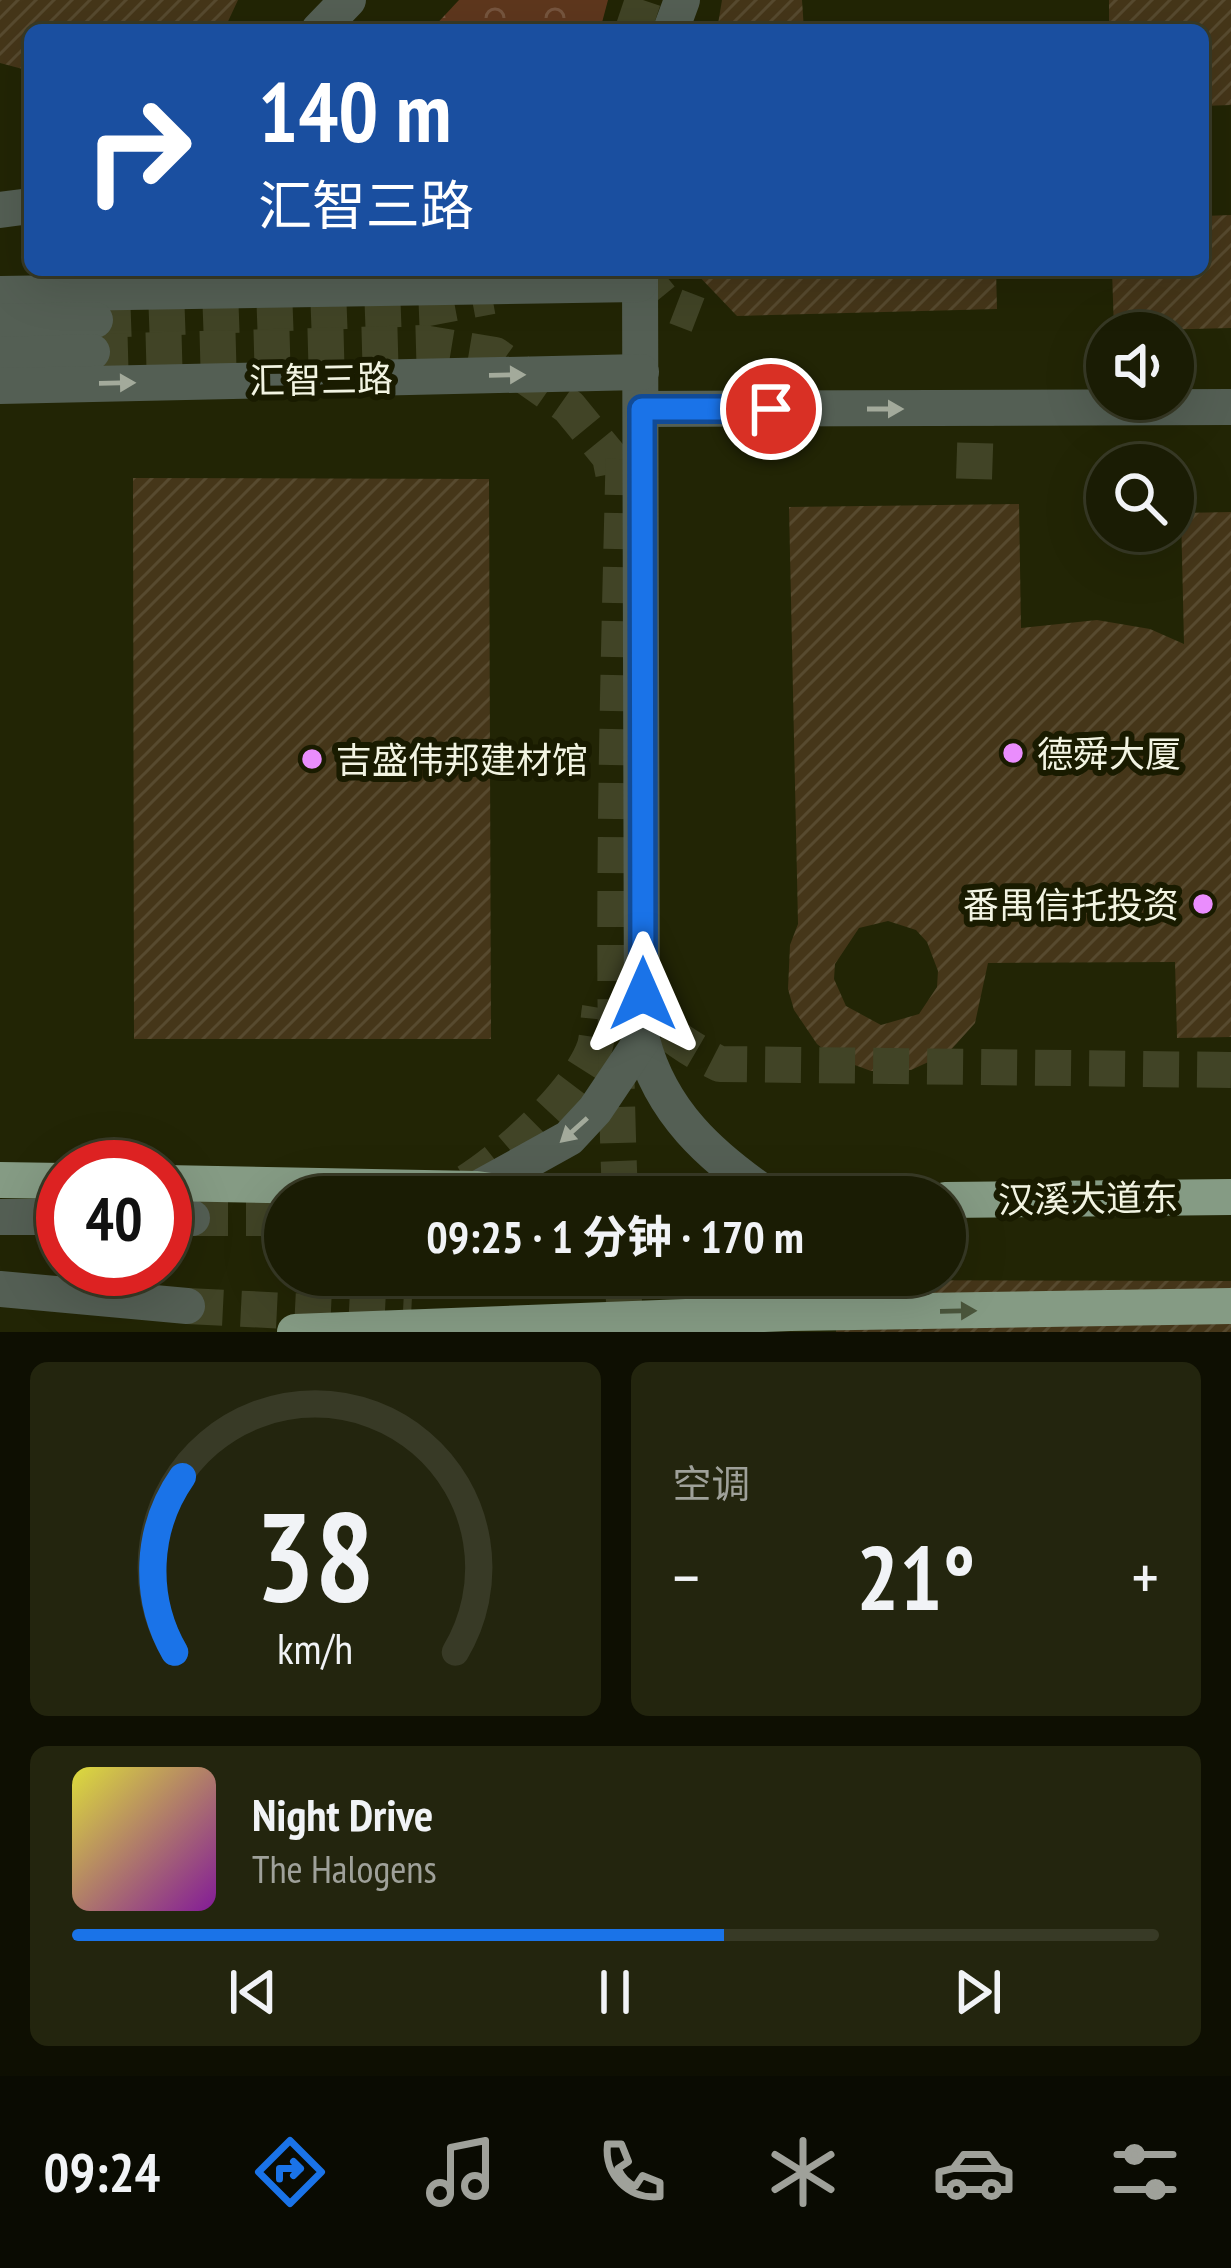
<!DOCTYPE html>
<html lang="zh">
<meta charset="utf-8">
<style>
:root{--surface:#1a1c04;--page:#23250e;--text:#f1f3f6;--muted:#9fa19a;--line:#383a26;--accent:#1a73e8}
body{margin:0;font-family:"PT Sans Narrow","Noto Sans SC",sans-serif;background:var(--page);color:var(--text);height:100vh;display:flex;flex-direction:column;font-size:45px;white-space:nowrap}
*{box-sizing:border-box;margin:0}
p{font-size:39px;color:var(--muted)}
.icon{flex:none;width:66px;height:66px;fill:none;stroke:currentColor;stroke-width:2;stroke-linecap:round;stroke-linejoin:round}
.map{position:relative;height:1332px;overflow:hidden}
.sheet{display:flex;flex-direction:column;gap:30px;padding:30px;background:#0e0f02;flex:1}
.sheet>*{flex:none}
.top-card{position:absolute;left:24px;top:24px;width:1185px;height:252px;border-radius:18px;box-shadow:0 12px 48px #0002,0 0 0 3px var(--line);background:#1a4fa0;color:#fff;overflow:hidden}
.fabs{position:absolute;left:1086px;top:312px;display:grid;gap:24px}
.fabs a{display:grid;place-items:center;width:108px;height:108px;border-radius:50%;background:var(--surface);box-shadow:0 12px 48px #0002,0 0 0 3px var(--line);font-size:60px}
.speed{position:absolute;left:36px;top:1140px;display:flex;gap:24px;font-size:60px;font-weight:700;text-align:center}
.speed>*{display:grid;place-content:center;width:156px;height:156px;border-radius:50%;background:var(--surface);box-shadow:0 12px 48px #0002,0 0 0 3px var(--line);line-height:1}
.speed .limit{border:18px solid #d22;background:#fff;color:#111}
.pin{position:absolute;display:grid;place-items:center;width:102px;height:102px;color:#fff;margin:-51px;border:6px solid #fff;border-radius:50%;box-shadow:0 3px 12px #0007}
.me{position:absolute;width:132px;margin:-66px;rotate:0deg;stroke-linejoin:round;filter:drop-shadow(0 0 9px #0008)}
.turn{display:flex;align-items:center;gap:42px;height:252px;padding:0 36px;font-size:54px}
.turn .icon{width:156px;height:156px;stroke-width:2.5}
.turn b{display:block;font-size:84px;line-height:102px}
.big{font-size:90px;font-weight:700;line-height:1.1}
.sheet .tile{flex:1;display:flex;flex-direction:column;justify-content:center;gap:18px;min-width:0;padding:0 42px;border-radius:18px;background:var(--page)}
.sheet .dial{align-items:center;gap:0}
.dial svg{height:312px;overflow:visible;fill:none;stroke:var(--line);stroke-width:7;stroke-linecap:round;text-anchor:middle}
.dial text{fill:var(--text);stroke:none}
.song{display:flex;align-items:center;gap:36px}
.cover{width:144px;height:144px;border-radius:18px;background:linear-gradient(135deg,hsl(60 70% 55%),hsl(290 70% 35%))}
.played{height:12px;border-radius:6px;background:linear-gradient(90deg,var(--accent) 60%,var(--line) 60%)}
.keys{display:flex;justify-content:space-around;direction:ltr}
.heat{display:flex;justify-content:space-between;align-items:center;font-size:66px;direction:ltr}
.sheet .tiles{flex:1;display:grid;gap:30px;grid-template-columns:1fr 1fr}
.tile:last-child{grid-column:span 2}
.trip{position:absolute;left:264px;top:1176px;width:702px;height:120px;border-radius:60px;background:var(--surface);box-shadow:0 12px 48px #0002,0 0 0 3px var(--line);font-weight:700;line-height:120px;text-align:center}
.tabs{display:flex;height:192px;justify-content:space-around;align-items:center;background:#0a0b02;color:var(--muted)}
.tabs .icon{width:84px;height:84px}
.tabs .on{color:var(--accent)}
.tabs b{font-size:54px;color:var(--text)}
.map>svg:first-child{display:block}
.park{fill:url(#park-crowns)}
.building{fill:url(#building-hatch);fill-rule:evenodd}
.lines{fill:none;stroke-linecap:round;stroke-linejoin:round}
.minor-tunnel{stroke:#414426;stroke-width:36;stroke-dasharray:36 18;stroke-linecap:butt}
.minor{stroke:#545f54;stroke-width:36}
.major{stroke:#859b84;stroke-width:36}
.oneway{fill:#a3aa9b}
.oneway2{fill:#4a553b}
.route-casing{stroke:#114b97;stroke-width:30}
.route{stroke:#1a73e8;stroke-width:21}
.poi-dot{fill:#ea8dfd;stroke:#191b00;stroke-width:4.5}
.labels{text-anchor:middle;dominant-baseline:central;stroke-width:12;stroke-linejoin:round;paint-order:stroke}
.street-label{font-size:36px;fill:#f2f4e2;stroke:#191b00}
.poi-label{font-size:36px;fill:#f2f4e2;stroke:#191b00;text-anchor:start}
</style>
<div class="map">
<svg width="1231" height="1332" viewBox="0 0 1231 1332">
<defs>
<pattern id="park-crowns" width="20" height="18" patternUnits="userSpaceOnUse" patternTransform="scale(3)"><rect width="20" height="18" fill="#5e371d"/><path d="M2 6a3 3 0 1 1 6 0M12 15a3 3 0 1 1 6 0" fill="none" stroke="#76553e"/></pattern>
<pattern id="building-hatch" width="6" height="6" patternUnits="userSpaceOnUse" patternTransform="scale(3)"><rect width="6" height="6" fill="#453619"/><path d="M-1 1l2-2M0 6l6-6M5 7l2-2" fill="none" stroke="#574a2f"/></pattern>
</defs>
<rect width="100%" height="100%" fill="#222505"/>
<polygon class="park" points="459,0 608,0 600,30 431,30"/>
<g class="building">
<polygon points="0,0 238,0 224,30 30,30 30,71 0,63"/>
<polygon points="722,0 802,0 804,30 717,30"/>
<polygon points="1109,0 1231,0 1231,105 1203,106 1203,30 1109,30"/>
<polygon points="1231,215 1231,328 1114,331 1112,270 1203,270 1203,216"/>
<polygon points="693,270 996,270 997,309 737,316"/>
<polygon points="133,478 489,479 491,1039 134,1039"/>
<path d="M1019 504 1021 628 1097 620 1150 629 1184 644 1181 513 1231 512V1037L1177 1038 1175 962 988 963 975 1023 948 1053 911 1070 871 1071 833 1057 817 1044 794 1010 788 989 790 945 798 924 789 507ZM888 921 916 930 927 942 938 971 937 987 919 1014 881 1025 846 1006 834 979 835 964 859 928Z"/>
<polygon points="835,1280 1231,1281 1231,1332 836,1332"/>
</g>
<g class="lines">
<g class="minor-tunnel">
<polyline points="633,30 643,0"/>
<polyline points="638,270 664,302 698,315"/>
<polyline points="95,320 428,308 492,296"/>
<polyline points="92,352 423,343 495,355 569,407 610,457 616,487"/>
<polyline points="974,479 976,419"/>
<path d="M633 989C652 1025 683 1046 720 1064L1231 1070"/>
<path d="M467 1182C507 1157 580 1091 595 1046 598 1034 598 1020 600 1008"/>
<path d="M620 1197C610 945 618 694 624 442"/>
<polyline points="192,1218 285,1218"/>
<polyline points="623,1275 625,1332"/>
<polyline points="187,1306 411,1317"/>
</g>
<g class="minor">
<polyline points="319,30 348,0"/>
<polyline points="671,30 682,0"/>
<polyline points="0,210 30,206"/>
<path d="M640 270 642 1040C661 1112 710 1156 770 1197"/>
<polyline points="0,294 639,284"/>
<polyline points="0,322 95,320"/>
<polyline points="0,355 92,352"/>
<polyline points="0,386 641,372"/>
<polyline points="642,409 1231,407"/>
<polyline points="477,1189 569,1138 595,1110 642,1040"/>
<polyline points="0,1217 63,1217"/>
<polyline points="165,1218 192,1218"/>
<polyline points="0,1289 187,1306"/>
</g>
<g class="major">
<polyline points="0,1180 63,1181"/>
<polyline points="165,1183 477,1189 531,1197"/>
<polyline points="945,1200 1231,1197"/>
<polyline points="295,1332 790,1313 1231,1306"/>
</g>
</g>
<defs><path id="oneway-solid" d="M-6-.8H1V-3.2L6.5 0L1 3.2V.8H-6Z" transform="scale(3)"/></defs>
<g class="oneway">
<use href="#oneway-solid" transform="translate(507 375) rotate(-1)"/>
<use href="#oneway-solid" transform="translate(117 383) rotate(-1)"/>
<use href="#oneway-solid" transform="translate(885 409)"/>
<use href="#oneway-solid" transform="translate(574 1130) rotate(138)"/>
</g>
<use class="oneway2" href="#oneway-solid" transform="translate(958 1311) rotate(-1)"/>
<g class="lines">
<defs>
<polyline id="route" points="643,994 642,409 771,409"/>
</defs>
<use href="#route" class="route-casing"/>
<use href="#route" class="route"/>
</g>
<g class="poi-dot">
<circle cx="1013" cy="753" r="12"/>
<circle cx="312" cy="759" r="12"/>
<circle cx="1203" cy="904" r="12"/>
</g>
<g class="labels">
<g class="street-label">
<text transform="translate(321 379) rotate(-1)">汇智三路</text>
<text transform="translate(1088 1198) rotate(-1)">汉溪大道东</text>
</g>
<g class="poi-label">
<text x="1037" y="753">德舜大厦</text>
<text x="336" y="759">吉盛伟邦建材馆</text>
<text x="1179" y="904" text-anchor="end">番禺信托投资</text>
</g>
</g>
</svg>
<div class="fabs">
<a><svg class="icon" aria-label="sound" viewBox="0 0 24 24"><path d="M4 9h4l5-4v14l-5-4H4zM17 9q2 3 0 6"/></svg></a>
<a><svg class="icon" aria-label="search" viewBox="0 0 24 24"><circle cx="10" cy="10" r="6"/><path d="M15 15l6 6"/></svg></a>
</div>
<div class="speed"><div class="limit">40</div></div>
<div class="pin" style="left:771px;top:409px;background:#d93025"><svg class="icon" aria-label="arrive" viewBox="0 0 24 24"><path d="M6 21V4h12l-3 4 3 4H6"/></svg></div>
<svg class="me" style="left:643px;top:994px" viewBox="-20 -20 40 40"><path d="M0-17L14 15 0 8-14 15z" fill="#1a73e8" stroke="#fff" stroke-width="4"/></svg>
<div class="trip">09:25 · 1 分钟 · 170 m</div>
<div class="top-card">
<div class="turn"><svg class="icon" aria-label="right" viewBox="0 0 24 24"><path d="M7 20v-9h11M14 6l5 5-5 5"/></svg><div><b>140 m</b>汇智三路</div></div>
</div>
</div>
<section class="sheet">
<div class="tiles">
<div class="tile dial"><svg viewBox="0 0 100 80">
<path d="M14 69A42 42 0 1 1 86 69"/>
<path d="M14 69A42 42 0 0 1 16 24" stroke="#1a73e8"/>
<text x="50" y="56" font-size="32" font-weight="700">38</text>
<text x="50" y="72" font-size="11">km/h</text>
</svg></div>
<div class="tile"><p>空调</p>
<div class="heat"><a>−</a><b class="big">21°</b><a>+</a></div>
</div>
<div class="tile">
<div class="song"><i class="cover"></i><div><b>Night Drive</b><p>The Halogens</p></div></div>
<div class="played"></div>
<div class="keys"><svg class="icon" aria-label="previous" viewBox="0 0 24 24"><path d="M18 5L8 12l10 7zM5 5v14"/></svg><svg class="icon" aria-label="pause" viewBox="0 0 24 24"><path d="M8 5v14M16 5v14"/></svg><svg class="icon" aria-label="next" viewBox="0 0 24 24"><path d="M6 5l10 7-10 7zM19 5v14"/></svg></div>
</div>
</div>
</section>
<nav class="tabs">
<b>09:24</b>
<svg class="icon on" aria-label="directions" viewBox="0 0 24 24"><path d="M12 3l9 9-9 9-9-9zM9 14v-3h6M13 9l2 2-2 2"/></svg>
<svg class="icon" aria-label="music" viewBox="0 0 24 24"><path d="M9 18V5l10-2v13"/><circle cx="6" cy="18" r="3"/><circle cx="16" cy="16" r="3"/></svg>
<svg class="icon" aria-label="phone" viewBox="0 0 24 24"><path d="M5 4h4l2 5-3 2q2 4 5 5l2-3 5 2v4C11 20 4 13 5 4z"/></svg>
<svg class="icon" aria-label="climate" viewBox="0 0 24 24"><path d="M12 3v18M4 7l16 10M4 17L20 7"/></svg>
<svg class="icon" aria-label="car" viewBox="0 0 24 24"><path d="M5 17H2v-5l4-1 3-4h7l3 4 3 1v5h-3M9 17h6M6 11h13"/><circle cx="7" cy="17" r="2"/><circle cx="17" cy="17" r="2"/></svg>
<svg class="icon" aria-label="filters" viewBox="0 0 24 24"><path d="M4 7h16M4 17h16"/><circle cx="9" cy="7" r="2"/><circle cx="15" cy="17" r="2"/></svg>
</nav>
